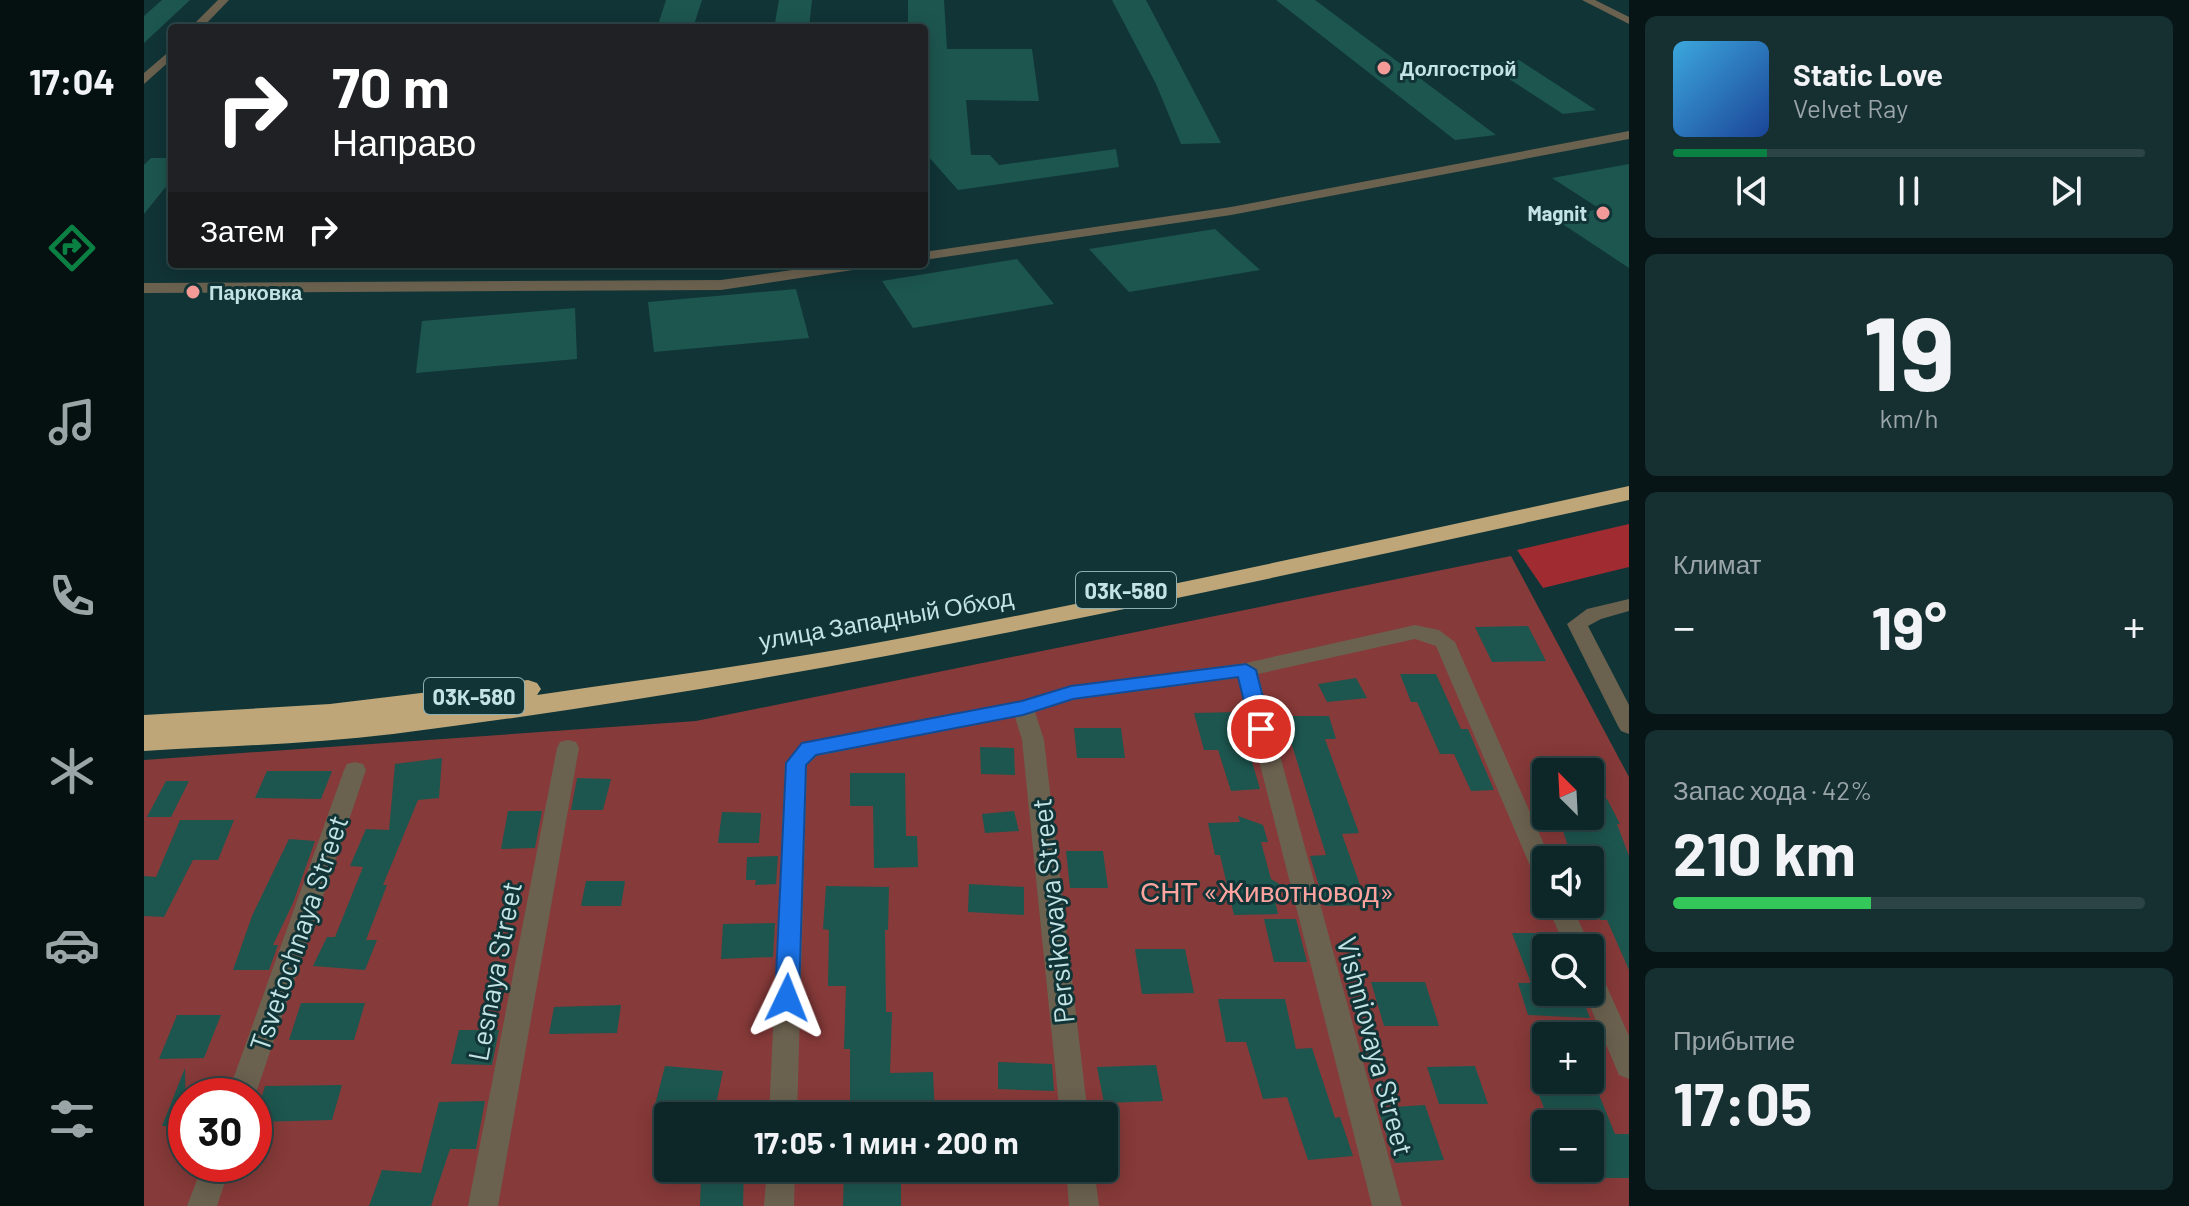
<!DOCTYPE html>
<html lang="ru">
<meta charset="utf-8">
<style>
:root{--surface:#0d2729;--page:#162f31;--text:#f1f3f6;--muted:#9aa5a8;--line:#2d4446;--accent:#0b8043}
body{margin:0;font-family:Barlow,sans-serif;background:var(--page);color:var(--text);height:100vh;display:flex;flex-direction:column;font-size:30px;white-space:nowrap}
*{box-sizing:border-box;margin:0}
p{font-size:26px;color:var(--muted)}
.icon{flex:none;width:44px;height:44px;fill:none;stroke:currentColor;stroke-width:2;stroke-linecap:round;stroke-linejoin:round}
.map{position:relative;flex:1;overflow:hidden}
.sheet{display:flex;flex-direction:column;gap:16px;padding:16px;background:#071517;width:560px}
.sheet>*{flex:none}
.top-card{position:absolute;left:24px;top:24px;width:760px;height:244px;border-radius:8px;box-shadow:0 4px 20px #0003,0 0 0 2px var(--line);background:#202124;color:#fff;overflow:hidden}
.needle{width:52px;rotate:336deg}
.buttons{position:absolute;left:1388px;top:758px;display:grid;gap:16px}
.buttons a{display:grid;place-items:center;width:72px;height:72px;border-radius:8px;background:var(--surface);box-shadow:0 4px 20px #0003,0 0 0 2px var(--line);font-size:40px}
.speed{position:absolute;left:24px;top:1078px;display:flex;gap:16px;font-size:40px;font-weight:700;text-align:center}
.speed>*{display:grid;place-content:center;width:104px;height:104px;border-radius:50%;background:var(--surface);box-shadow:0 4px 20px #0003,0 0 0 2px var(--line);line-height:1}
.speed .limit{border:12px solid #d22;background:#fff;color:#111}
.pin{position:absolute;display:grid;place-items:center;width:68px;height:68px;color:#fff;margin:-34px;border:4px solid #fff;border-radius:50%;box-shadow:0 2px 8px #0007}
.me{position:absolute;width:88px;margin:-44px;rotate:2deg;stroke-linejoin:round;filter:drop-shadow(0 0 6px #0008)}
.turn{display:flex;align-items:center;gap:28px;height:168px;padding:0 32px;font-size:36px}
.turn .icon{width:104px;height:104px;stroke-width:2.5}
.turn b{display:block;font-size:56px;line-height:68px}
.then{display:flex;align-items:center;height:76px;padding:0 32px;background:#0003;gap:16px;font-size:30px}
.big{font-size:60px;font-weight:700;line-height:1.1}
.sheet .tile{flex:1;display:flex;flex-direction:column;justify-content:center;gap:12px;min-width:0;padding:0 28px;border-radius:12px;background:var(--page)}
.sheet .dial{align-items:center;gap:0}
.dial b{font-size:104px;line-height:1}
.song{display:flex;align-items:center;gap:24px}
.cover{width:96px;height:96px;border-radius:12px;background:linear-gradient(135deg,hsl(200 70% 55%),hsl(220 70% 35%))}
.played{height:8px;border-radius:4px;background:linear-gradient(90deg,var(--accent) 20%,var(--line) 20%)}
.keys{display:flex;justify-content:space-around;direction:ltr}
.heat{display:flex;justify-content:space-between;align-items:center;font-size:44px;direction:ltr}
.charge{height:12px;border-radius:6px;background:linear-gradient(90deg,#34c759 42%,var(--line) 0)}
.trip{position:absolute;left:510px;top:1102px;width:464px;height:80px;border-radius:8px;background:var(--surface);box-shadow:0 4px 20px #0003,0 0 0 2px var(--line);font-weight:700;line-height:80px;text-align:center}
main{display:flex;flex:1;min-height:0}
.tab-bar{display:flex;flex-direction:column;width:144px;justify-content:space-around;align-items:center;background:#051010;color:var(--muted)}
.tab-bar .icon{width:56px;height:56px}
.tab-bar .current{color:var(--accent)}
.tab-bar b{font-size:36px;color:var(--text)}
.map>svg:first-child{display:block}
.green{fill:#863a39;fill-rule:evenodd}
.forest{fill:#a02c31}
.building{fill:#1d564f}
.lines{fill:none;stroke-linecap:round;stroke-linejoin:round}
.minor{fill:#6b614f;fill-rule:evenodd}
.highway{fill:#bfa679;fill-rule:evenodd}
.route{fill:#1a73e8;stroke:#114b97;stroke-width:2}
.poi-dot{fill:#f59b97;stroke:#113437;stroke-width:3}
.labels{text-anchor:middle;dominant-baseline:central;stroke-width:6;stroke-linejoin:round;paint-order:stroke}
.far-poi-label{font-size:20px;font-weight:bold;fill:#c3e3e5;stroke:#113437;text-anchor:start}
.shield{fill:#113437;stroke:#8eaeb1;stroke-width:2}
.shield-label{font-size:22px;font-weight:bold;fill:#c3e3e5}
.street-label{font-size:24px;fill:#c3e3e5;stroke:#113437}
.near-park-label{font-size:28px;fill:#ffa49f;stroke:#113437}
.near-street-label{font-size:28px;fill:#c3e3e5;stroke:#113437}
</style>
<main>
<nav class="tab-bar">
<b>17:04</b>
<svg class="icon current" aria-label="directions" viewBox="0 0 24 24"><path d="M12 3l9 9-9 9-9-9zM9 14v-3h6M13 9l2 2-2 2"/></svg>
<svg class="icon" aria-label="music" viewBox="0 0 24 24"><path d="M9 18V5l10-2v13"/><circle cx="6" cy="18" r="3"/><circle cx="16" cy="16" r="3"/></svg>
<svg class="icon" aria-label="phone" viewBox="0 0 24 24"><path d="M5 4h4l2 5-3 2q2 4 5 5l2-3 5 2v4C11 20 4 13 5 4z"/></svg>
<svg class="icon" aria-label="climate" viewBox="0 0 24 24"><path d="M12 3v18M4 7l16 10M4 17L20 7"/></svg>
<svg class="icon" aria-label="car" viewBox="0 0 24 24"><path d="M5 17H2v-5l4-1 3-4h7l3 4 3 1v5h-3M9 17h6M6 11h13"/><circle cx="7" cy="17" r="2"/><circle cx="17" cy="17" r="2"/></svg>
<svg class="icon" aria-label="filters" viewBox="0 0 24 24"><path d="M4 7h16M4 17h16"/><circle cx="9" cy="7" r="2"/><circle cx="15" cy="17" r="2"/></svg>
</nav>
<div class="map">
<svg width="1485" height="1206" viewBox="0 0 1485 1206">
<rect width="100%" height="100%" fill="#113437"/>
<path class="green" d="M1367 556 1485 777V1206H0V760L552 721ZM1402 772H1446V816H1402ZM1402 860H1446V904H1402ZM1402 948H1446V992H1402ZM1402 1036H1446V1080H1402ZM42 1096H110V1164H42ZM524 1116H960V1168H524ZM1402 1124H1446V1168H1402Z"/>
<polygon class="forest" points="1485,524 1485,567 1399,588 1373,550"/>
<g class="building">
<polygon points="18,0 46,0 0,43 0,16"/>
<polygon points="522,0 558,0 549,28 513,28"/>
<polygon points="635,0 668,0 665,28 630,28"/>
<polygon points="764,0 800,0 803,49 888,49 895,101 822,100 827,155 846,155 855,165 972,149 975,167 814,190 783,155 780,28 767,28 764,23"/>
<polygon points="968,0 1002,0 1077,143 1037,144 1012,84"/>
<polygon points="1132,0 1171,0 1352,135 1311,140"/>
<polygon points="1375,60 1452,110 1419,114 1342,64"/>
<polygon points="7,158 28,158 28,179 0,214 0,165"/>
<polygon points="1485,164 1485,268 1408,217 1456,209 1408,178"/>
<polygon points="1071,229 1116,270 985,292 945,249"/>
<polygon points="873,259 910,304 769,328 738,281"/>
<polygon points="652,289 665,338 510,352 504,302"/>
<polygon points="431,308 433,359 272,373 278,321"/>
<polygon points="1384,626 1402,661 1348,662 1331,627"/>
<polygon points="1256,674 1292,674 1317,729 1324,729 1350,790 1327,791 1310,754 1296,754 1273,702 1267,702"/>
<polygon points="1212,678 1223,698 1183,702 1174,684"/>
<polygon points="1094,712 1111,772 1116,789 1087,791 1074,750 1060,750 1050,713"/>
<polygon points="1139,716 1185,716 1192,739 1181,739 1215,833 1198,834 1223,905 1181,906 1166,856 1182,855"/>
<polygon points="930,728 977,728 981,758 933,758"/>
<polygon points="836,747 870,748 871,775 837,774"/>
<polygon points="298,758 295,798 274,800 239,885 243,885 222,940 233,940 221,970 169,966 183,937 191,937 219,867 206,866 222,829 245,830 251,764"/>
<polygon points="123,771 188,771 177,799 111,798"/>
<polygon points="706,773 761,773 762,836 773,836 774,867 730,868 729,806 706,806"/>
<polygon points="433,778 467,779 459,810 427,810"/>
<polygon points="22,781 45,781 27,817 3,817"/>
<polygon points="1446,799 1463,799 1476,824 1473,824 1485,856 1485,970 1463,920 1456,920 1446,898 1460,898 1446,869 1446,860 1441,860 1439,856 1427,855 1414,816 1446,816"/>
<polygon points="364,811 398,811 391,848 357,849"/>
<polygon points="870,811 875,831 841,833 838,814"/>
<polygon points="578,812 617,813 615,843 574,843"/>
<polygon points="1094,816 1119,825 1124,842 1117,842 1127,879 1137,885 1129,892 1134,914 1090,915 1076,855 1071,855 1064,823 1096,822"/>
<polygon points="36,820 90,820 74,860 49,860 20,917 0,916 0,876 12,877"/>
<polygon points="145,839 171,841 149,903 129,945 134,945 125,970 89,970 108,916"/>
<polygon points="922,851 959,851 964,888 926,888"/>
<polygon points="634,856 632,884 611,885 612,880 602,880 603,857"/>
<polygon points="442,881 481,881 477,906 437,906"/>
<polygon points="825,884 880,887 880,915 824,912"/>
<polygon points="682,886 745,887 744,930 741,930 742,1012 748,1012 746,1073 789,1072 791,1116 706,1116 706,1049 700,1049 702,986 684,986 685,930 679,929"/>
<polygon points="1120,919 1152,919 1163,962 1130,962"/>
<polygon points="631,923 629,957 577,959 579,924"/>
<polygon points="1368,933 1402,933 1402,992 1436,992 1446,1018 1384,1015 1374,983 1387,983"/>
<polygon points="991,949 1041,949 1050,993 998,994"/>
<polygon points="1227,982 1281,982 1295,1026 1240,1026"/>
<polygon points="1074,999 1141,999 1152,1049 1168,1048 1191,1118 1196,1117 1209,1156 1164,1160 1143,1097 1119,1099 1102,1042 1082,1042"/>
<polygon points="157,1003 221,1003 210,1040 145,1040"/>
<polygon points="477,1005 473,1033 405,1034 410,1007"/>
<polygon points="33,1015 77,1015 60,1058 15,1059"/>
<polygon points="315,1030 355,1030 348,1065 307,1064"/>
<polygon points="854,1062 908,1064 910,1091 854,1089"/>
<polygon points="1012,1065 1019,1101 960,1103 953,1067"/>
<polygon points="521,1066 579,1071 570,1114 510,1109"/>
<polygon points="1331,1066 1344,1104 1295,1104 1283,1067"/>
<polygon points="41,1068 42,1126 18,1126"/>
<polygon points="1447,1075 1471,1134 1485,1134 1485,1178 1446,1178 1446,1121 1405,1121 1389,1080 1446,1080"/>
<polygon points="198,1085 188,1120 110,1122 121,1086"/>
<polygon points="341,1101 332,1149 306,1149 287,1206 225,1206 238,1170 277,1173 295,1102"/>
<polygon points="1281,1105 1300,1160 1251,1163 1234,1108"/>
<polygon points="700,1168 757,1168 757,1206 699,1206"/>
<polygon points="600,1171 599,1206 556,1206 557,1173"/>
</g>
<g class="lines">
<g class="minor">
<polygon points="74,0 85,0 58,28 46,28"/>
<polygon points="1438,0 1451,0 1485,17 1485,24"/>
<polygon points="28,49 28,59 0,84 0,73"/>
<polygon points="1485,131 1485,139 1087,215 780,260 780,252 1087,207"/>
<polygon points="691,264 729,264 722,268 577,290 0,293 0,283 577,280"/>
<polygon points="1485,599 1485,611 1457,619 1444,626 1485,705 1485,734 1477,731 1474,726 1423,624 1443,609"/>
<polygon points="1271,625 1295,630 1311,642 1407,860 1402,860 1402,884 1393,882 1390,875 1292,646 1271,639 1114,674 1258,1206 1228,1206 1094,678 928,700 891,712 900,740 944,1116 916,1116 878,740 871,717 673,756 663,765 653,1116 625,1116 641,763 658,743 878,701 927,686 1102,663"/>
<polygon points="424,740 432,742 435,748 354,1206 324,1206 413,748 416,742"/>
<polygon points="211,762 219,764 222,770 111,1096 83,1096 200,770 203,764"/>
<polygon points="1403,904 1427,904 1447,948 1446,949 1421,948"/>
<polygon points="1446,966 1455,969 1485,1036 1485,1079 1475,1075 1440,992 1446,992"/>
<polygon points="59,1164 87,1164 73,1206 43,1206"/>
<polygon points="623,1168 651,1168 650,1206 620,1206"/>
<polygon points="922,1168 950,1168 955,1206 925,1206"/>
</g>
<path class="highway" d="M1485 486V500C1076 590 666 682 249 734 167 744 83 746 0 751V715L186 704 384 680 393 683 397 689 393 695C518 677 645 660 769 636 1009 590 1247 538 1485 486Z"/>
</g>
<polygon class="route" points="1102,664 1112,670 1127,729 1117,736 1107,729 1094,677 929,699 879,715 672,755 662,765 655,998 652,1005 643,1008 635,1005 631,998 642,763 658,743 878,701 927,686"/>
<g class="poi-dot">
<circle cx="1240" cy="68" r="8"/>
<circle cx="1459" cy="213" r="8"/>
<circle cx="49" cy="292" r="8"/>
</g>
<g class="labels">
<g class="far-poi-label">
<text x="1256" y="68">Долгострой</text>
<text x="1443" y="213" text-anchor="end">Magnit</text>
<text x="65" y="292">Парковка</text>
</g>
<g class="shield">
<rect x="932" y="572" width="100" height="36" rx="6"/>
<rect x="280" y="678" width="100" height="36" rx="6"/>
</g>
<g class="shield-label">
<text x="982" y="590">03К-580</text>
<text x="330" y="696">03К-580</text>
</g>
<g class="street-label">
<text transform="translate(742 618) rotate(-10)">улица Западный Обход</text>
</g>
<g class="near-park-label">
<text x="1123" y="891">СНТ «Животновод»</text>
</g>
<g class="near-street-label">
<text transform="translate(908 911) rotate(-96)">Persikovaya Street</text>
<text transform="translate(154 933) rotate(-71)">Tsvetochnaya Street</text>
<text transform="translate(350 971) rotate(-79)">Lesnaya Street</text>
<text transform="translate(1232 1046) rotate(75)">Vishniovaya Street</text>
</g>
</g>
</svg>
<div class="buttons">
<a><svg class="needle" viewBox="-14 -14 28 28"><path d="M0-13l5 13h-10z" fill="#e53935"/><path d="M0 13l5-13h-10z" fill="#9aa5a8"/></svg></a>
<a><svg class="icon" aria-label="sound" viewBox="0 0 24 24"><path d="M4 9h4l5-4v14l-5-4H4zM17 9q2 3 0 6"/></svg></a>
<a><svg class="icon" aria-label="search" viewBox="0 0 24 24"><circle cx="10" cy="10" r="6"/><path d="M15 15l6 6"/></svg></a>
<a>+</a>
<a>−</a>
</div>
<div class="speed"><div class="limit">30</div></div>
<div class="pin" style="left:1117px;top:729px;background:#d93025"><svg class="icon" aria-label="arrive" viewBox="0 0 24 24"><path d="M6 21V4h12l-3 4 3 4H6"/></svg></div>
<svg class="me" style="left:643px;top:998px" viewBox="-20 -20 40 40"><path d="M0-17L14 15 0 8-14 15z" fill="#1a73e8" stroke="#fff" stroke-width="4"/></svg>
<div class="trip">17:05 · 1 мин · 200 m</div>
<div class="top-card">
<div class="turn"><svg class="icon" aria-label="right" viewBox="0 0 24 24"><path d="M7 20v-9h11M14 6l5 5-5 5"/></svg><div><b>70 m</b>Направо</div></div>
<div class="then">Затем<svg class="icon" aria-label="right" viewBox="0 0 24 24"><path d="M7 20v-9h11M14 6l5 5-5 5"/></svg></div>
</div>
</div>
<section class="sheet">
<div class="tile">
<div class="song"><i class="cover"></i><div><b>Static Love</b><p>Velvet Ray</p></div></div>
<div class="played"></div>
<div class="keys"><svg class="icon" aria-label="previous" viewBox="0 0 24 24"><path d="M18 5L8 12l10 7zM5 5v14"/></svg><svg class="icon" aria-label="pause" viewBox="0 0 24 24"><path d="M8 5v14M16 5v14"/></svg><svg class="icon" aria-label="next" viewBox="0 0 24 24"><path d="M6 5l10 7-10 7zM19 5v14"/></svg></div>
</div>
<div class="tile dial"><b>19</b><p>km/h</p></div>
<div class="tile"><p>Климат</p>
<div class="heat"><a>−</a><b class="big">19°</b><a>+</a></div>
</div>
<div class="tile"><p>Запас хода · 42%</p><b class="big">210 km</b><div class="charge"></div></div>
<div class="tile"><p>Прибытие</p><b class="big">17:05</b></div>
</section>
</main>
